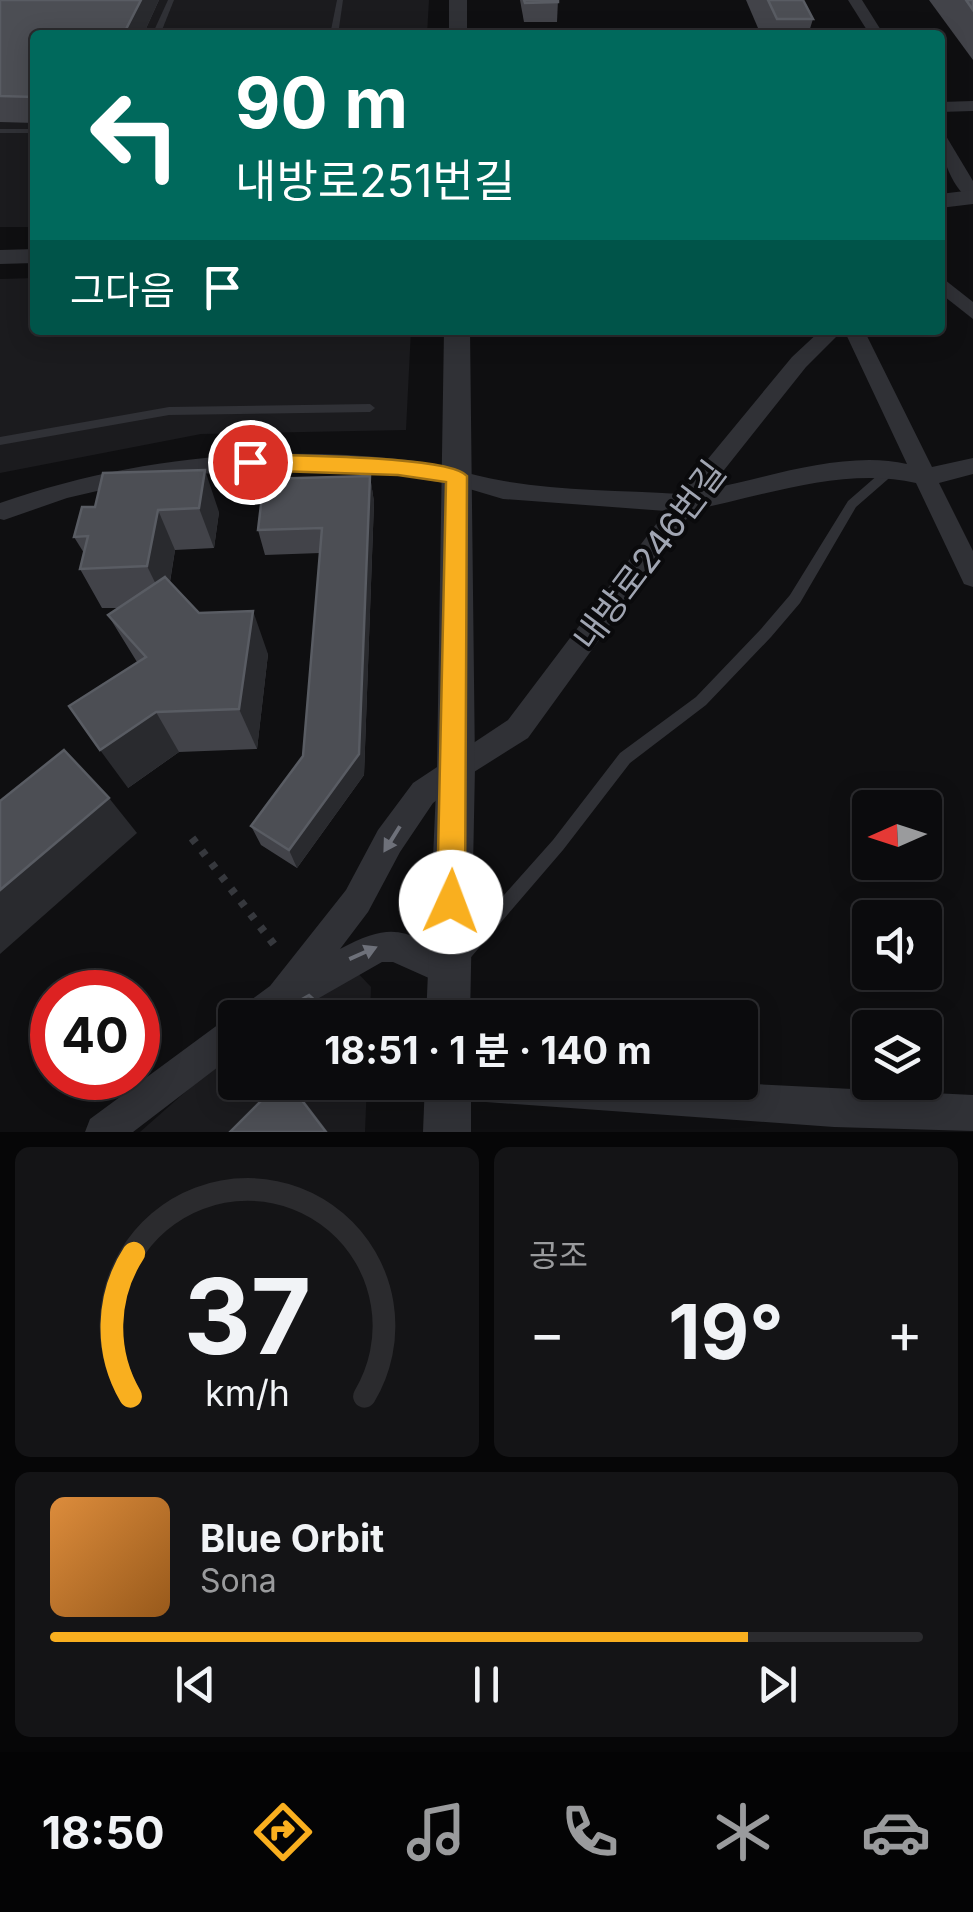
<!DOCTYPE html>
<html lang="ko">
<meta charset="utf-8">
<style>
:root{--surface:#0b0b0d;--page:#141416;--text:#f1f3f6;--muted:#9a9b9d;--line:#2b2b2e;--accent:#f9af1f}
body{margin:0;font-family:Inter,"Noto Sans KR",sans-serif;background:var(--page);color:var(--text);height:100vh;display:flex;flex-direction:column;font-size:38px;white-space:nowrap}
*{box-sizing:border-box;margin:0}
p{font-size:32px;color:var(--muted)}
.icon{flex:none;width:55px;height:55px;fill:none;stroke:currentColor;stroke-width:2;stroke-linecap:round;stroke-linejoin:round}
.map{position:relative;height:1132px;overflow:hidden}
.drawer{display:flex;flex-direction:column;gap:15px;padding:15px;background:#060607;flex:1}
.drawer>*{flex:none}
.banner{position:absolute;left:30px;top:30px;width:915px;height:305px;border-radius:10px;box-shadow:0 5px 25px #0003,0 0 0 2px var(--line);background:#00695c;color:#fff;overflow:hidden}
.needle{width:65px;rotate:267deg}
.tools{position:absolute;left:852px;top:790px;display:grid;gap:20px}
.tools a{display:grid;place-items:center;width:90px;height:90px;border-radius:10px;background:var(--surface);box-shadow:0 5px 25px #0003,0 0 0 2px var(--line);font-size:50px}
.speed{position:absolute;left:30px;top:970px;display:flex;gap:20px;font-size:50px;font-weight:700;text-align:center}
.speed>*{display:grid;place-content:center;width:130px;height:130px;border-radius:50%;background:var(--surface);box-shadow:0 5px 25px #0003,0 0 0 2px var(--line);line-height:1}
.speed .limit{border:15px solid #d22;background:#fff;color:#111}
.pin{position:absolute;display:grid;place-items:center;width:85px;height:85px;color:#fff;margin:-42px;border:5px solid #fff;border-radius:50%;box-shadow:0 2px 10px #0007}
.me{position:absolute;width:110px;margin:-55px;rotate:2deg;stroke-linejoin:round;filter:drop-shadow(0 0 8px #0008)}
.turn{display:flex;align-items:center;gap:35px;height:210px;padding:0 40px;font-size:45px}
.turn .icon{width:130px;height:130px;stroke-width:2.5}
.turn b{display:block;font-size:70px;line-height:85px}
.then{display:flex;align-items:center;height:95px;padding:0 40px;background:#0003;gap:20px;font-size:38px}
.big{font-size:75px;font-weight:700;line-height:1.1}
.drawer .card{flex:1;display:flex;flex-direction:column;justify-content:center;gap:15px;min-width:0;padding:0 35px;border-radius:15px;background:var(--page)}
.drawer .dial{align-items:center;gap:0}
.dial svg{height:260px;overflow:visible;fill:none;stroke:var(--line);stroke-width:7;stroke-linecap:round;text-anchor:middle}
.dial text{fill:var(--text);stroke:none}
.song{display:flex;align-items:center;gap:30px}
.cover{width:120px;height:120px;border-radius:15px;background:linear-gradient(135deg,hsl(30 70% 55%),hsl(30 70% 35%))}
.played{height:10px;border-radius:5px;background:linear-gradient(90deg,var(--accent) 80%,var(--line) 80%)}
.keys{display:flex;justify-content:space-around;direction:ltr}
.heat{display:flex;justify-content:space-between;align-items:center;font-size:55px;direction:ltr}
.drawer .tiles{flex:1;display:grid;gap:15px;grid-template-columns:1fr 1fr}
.card:last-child{grid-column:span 2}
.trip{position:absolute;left:218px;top:1000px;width:540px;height:100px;border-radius:10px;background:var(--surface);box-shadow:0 5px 25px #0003,0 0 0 2px var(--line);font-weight:700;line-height:100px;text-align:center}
.tab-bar{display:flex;height:160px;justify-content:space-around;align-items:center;background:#040405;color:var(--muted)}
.tab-bar .icon{width:70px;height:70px}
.tab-bar .on{color:var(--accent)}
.tab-bar b{font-size:45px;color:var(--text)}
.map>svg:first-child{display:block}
.built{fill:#1b1b1e}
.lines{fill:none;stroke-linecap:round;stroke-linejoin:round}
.path{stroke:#36383d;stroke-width:8;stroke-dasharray:6 10;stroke-linecap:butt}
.service{fill:#303136;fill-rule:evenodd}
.minor{fill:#303136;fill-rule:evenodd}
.tertiary{fill:#303136;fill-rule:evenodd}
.wall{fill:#424349}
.shaded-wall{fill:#292a2e}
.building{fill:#4c4e54;stroke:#595c63;stroke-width:2.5}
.oneway{fill:#6e717a}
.route{fill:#f9af1f;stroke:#a27214;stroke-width:2.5}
.labels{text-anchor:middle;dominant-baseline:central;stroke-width:8;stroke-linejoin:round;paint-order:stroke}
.street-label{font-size:35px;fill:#a0a5b2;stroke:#0a0a0c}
</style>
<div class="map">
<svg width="973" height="1132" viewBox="0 0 973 1132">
<rect width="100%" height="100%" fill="#0f0f11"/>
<g class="built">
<polygon points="0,0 429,0 427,35 35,35 35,227 0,227"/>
<polygon points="35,278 35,330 411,330 406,430 201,434 0,473 0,279"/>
<polygon points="353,968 371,987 370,1017 269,1018"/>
<polygon points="235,1048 235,1082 367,1083 365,1132 140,1132"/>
</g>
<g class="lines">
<polyline class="path" points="192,838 279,951"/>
<g class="service">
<polygon points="168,0 174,0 160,35 152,35"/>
<polygon points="337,0 343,0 338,35 330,35"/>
<rect x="0" y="129" width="35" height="4"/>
<polygon points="370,404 375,408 370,412 169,415 0,445 0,437 169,407"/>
<polygon points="891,466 895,467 897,470 895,473 856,507 800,603 771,637 706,705 630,763 563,850 466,963 460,965 454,963 452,957 454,951 553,840 620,753 696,697 761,629 790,595 848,501 887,467"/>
</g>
<g class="minor">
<polygon points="848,0 862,0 884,35 870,35"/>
<polygon points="973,101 973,111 940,112 940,102"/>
<path d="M940 134 946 136 973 181V201C953 192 940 155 940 134Z"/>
<polygon points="940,276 973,302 973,319 940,293"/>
<path d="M821 330H843L806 367 709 489C770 477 846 450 907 464L844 330H864L932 467 973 458V474L939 483 973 551V587L964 584 916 483C845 466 763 496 693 510L528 738 466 777 433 803 400 852 368 912 340 949C399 918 404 934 461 958L466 970 461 982 449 987 393 962H382L284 1018H235V1054L133 1132H85L90 1119 223 1021 235 1016 238 1017 243 1006 270 986 346 890 378 830 413 783 508 720 666 511 503 499 456 485 398 475 250 470 153 478 67 498 4 520 0 519V503C129 458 263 445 399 459 435 462 468 475 504 481 560 491 622 490 679 494L792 357Z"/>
<polygon points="441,1082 714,1082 973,1095 973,1131 834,1127 458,1100 445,1095"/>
</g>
<g class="tertiary">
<rect x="449" y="0" width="18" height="35"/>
<polygon points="973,190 973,204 940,208 940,194"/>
<polygon points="35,249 35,263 0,264 0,250"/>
<polygon points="444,330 470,330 475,767 470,1018 426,1018 437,767"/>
<polygon points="425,1082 471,1082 471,1132 423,1132"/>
</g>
</g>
<g class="wall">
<polygon points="0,0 159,0 143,35 35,35 35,123 0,122"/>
<polygon points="520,0 558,0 557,22 524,22"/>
<polygon points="746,0 803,0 813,19 808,35 761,35"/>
<polygon points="929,0 973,0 973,60"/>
<polygon points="103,473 219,512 214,548 175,550 170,582 199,613 268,654 257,749 179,752 128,788 137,662 108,615 119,608 102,608 80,569 84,553 74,537 95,507"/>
<polygon points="370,476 374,502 364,775 297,868 261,845 251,826 303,756 320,553 265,555 258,530"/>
</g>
<g class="shaded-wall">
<polygon points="141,0 159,0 143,35 123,35"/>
<polygon points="205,470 219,512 214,548 199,508"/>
<polygon points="370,476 374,502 364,775 297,868 289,850"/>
<polygon points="158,510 175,550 166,605 147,566"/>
<polygon points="253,611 268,654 257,749 239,709"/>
<polygon points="156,712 179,752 128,788 100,750"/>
<polygon points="109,798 137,833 0,954 0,890"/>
<polygon points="323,1008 328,1018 315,1018"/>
<polygon points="288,1082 290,1082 328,1132 326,1132"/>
</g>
<g class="building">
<polygon points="0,0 141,0 123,35 35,35 35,97 0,96"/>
<polygon points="524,0 558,0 558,2 525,3"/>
<polygon points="768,0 803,0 813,19 777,19"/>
<polygon points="966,0 973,0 973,10"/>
<polygon points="205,470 199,508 158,510 147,566 80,569 88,536 74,537 82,507 95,507 103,473"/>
<polygon points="370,476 359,754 289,850 251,826 303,756 322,528 258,530 264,479"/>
<polygon points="165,577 199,613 253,611 239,709 156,712 100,750 69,706 146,657 108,615"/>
<polygon points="64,750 109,798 0,890 0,801"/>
<polygon points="309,995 323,1008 315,1018 263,1018 267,1013 279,1012"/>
<polygon points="235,1051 235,1067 228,1060"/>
<polygon points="250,1082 288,1082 326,1132 230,1132 265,1097"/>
</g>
<defs><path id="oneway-solid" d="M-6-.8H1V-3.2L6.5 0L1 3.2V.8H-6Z" transform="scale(2.5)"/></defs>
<g class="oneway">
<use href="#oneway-solid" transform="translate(392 839) rotate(122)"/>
<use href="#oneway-solid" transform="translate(363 953) rotate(-24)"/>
</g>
<path class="route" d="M250 454C284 456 450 455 467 476L465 902 461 912 451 916 441 912 437 902 446 482 398 475 250 470 239 462Z"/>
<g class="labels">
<g class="street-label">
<text transform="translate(649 555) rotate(-53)">내방로246번길</text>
</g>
</g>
</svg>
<div class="tools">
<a><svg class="needle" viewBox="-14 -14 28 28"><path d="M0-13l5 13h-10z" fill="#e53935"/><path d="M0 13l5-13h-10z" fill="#9a9b9d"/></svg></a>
<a><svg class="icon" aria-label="sound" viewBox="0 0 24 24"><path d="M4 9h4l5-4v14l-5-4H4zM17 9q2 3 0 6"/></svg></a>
<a><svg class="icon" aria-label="layers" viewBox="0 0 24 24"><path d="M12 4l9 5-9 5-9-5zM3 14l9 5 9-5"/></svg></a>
</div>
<div class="speed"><div class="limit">40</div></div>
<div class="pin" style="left:250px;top:462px;background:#d93025"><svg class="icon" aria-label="arrive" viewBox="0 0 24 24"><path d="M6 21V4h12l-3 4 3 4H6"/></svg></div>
<svg class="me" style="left:451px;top:902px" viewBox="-20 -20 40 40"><circle r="19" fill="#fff"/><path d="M0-13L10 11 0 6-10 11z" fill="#f9af1f"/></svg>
<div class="trip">18:51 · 1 분 · 140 m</div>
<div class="banner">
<div class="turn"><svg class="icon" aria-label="left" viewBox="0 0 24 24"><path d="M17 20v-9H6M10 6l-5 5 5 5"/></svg><div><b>90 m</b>내방로251번길</div></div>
<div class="then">그다음<svg class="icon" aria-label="arrive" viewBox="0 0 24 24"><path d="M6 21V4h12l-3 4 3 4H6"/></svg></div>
</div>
</div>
<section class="drawer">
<div class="tiles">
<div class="card dial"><svg viewBox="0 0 100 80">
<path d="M14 69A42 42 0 1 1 86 69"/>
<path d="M14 69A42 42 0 0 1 15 25" stroke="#f9af1f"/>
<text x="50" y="56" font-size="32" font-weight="700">37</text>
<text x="50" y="72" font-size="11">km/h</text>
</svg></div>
<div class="card"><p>공조</p>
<div class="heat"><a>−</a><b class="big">19°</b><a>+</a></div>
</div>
<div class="card">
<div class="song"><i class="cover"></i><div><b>Blue Orbit</b><p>Sona</p></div></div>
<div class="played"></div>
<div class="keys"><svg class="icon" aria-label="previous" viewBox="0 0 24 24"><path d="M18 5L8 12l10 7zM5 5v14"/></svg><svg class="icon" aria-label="pause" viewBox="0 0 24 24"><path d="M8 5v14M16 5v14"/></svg><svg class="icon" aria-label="next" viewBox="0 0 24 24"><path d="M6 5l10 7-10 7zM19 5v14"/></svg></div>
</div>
</div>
</section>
<nav class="tab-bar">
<b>18:50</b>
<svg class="icon on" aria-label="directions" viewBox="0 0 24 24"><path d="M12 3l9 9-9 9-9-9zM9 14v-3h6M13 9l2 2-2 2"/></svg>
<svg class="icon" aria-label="music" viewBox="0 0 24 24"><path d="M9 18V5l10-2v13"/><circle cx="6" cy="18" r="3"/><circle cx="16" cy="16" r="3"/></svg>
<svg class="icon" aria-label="phone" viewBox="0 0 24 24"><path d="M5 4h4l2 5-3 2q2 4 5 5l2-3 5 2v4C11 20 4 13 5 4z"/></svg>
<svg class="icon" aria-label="climate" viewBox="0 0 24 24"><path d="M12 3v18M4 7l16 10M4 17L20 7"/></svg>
<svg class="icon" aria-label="car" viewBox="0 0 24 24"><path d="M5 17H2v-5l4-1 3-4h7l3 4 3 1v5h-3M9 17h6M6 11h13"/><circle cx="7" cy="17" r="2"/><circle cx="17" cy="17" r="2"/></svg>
</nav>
